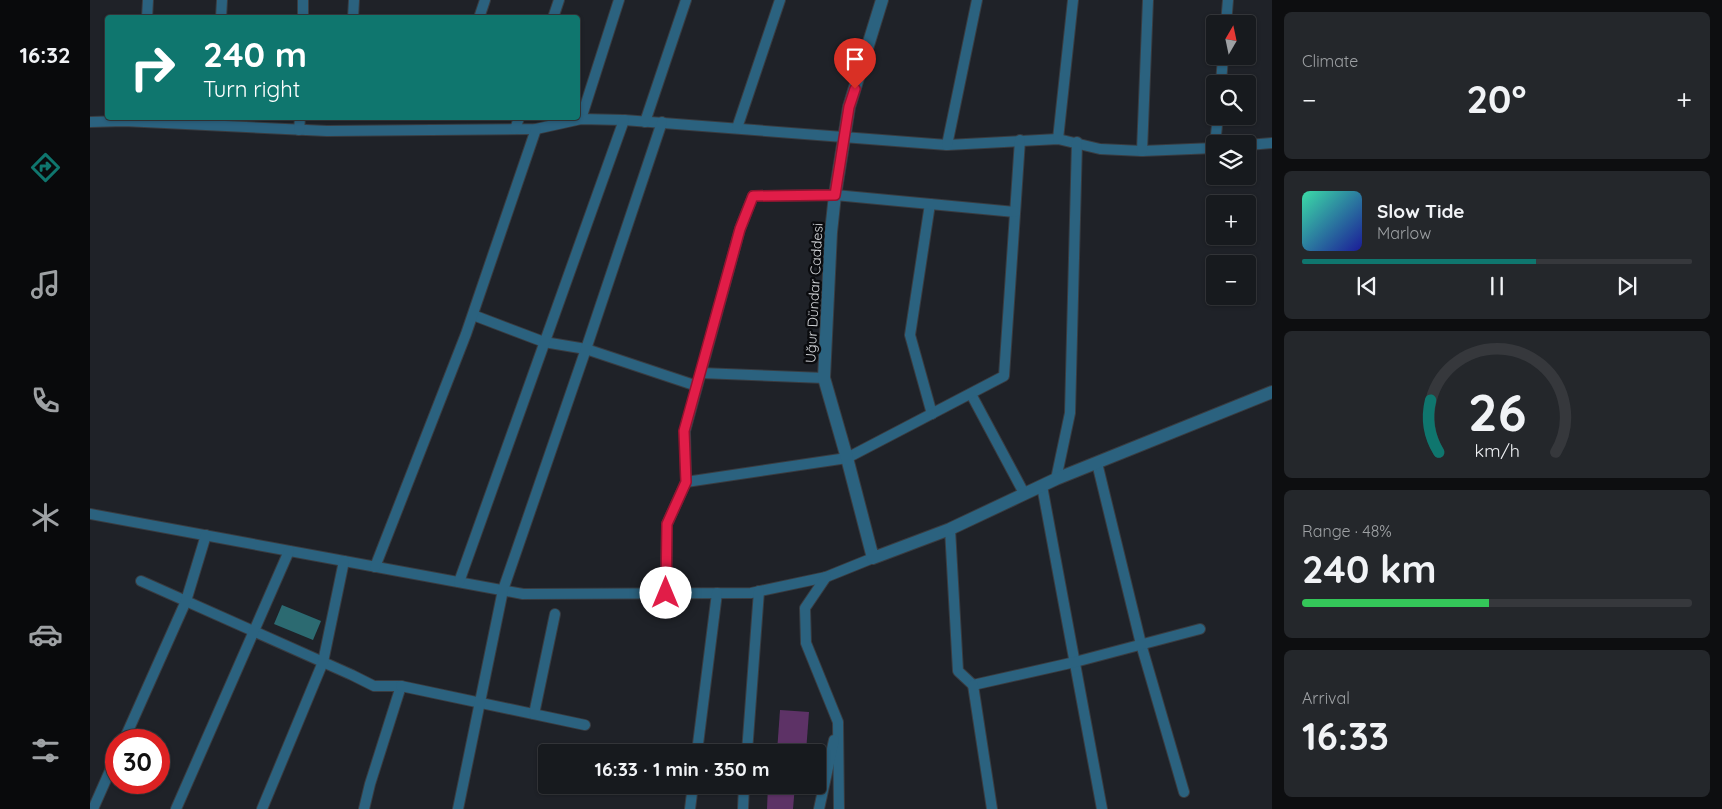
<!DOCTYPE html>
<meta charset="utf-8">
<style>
:root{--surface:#171a1e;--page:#24272b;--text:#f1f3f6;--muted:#9ea1a4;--line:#36383c;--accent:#0f766e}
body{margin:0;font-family:Quicksand,sans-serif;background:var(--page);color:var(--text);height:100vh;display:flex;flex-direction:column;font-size:19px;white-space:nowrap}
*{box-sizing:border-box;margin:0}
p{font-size:16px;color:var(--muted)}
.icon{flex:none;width:28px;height:28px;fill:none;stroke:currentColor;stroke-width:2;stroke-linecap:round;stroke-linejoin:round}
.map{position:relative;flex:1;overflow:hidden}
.sheet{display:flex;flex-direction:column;gap:12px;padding:12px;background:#0d0e10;width:450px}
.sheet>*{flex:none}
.hud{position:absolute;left:15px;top:15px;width:475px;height:105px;border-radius:5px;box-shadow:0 1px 4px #0004,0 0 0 1px var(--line);background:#0f766e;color:#fff;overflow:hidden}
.needle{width:32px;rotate:9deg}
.fabs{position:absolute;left:1116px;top:15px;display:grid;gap:10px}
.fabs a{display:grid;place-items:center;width:50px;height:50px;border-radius:5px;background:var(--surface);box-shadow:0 1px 4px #0004,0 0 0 1px var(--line);font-size:25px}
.speed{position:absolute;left:15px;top:729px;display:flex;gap:10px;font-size:25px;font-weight:700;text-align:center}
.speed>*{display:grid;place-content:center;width:65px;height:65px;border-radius:50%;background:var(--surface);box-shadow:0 1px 4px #0004,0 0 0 1px var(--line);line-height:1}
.speed .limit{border:8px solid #d22;background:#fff;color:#111}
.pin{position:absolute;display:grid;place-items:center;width:42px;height:42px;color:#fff;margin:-51px -21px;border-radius:50% 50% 50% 0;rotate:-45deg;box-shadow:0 0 5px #0007}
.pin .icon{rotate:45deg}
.me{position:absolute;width:55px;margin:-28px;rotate:0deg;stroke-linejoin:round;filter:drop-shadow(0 0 4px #0008)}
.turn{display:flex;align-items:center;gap:18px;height:105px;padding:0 15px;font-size:22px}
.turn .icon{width:65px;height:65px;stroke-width:2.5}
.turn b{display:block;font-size:35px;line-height:42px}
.big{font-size:38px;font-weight:700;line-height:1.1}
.sheet .tile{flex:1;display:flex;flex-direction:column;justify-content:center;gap:8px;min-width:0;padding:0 18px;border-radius:8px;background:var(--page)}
.sheet .dial{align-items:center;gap:0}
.dial svg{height:130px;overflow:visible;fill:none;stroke:var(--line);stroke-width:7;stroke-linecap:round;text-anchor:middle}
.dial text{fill:var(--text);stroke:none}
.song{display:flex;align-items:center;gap:15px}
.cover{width:60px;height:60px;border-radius:8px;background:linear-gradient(135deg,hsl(160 70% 55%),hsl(240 70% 35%))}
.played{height:5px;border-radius:2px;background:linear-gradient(90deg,var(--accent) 60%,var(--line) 60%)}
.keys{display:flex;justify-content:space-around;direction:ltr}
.heat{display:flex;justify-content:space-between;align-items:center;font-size:28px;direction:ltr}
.charge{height:8px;border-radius:4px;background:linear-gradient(90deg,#34c759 48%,var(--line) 0)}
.trip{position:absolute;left:448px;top:744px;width:288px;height:50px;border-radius:5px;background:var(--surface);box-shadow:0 1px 4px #0004,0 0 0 1px var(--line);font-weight:700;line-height:50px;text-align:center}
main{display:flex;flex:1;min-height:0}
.tab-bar{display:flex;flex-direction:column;width:90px;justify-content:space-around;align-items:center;background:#090a0c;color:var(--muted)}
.tab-bar .icon{width:35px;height:35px}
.tab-bar .current{color:var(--accent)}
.tab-bar b{font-size:22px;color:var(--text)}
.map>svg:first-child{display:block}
.green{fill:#5d3266}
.water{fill:#2c6a71}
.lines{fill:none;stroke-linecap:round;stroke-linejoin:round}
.minor-casing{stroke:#393c41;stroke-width:12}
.tertiary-casing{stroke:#393c41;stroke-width:14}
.minor{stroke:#2b627f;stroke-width:10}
.tertiary{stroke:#2b627f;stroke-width:12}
.route-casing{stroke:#92132f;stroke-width:12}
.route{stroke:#e11d48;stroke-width:9}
.labels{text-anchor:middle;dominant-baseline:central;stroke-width:5;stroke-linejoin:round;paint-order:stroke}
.street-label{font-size:14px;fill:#d7d9dd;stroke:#0a0b0e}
</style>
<main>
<nav class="tab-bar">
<b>16:32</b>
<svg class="icon current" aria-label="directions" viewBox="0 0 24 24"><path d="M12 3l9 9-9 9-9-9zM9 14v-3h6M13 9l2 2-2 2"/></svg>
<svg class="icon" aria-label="music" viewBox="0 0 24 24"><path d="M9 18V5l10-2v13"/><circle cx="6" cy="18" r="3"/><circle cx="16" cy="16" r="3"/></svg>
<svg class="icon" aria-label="phone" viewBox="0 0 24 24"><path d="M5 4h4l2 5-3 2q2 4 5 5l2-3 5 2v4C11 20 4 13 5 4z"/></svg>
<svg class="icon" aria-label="climate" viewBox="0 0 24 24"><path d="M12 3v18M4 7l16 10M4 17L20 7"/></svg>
<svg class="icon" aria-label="car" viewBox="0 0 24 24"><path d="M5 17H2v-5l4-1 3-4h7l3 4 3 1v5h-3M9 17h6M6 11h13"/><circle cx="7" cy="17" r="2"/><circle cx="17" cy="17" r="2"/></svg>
<svg class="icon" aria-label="filters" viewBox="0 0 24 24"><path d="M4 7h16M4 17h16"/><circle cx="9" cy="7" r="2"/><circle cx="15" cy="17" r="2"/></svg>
</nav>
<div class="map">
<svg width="1182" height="809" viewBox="0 0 1182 809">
<rect width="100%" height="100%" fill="#1f2228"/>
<g class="green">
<polygon points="690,710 719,712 716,752 687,752"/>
<polygon points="678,785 705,785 703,809 677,809"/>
</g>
<polygon class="water" points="192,605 231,621 223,640 184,624"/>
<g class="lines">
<defs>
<g id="minor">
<polyline points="57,18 58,0"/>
<polyline points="131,18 132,0"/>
<polyline points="213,18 213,0"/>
<polyline points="263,18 264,0"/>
<polyline points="389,18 395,0"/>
<polyline points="463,18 469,0"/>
<polyline points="1136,24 1138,0"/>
<polyline points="1131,84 1133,56"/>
<polyline points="491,119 529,0"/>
<polyline points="0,122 34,121 237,131 446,129 491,119 534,120 857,145 968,139 1010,149 1052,151 1125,148"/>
<polyline points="555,122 596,0"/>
<polyline points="647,128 690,0"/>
<polyline points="425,129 429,118"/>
<polyline points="209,130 210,118"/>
<polyline points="968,139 983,0"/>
<polyline points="1125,144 1128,116"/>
<polyline points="857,145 887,0"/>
<polyline points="1158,145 1182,143"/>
<polyline points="1052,151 1058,0"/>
<polyline points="840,204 820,335 842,414"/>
<polyline points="383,315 454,342 496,349 607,386"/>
<polyline points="611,373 734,378"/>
<polyline points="881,394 934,493"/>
<polyline points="1007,463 1051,644 1094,792"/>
<polyline points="966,479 980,413 987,142"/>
<polyline points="596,482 757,458 914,376 930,140"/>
<polyline points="952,486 1012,809"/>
<polyline points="0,514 433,594 661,593 736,577 783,558"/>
<polyline points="860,529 868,671 883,685 985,662 1110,629"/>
<polyline points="285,567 376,334 446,129"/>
<polyline points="736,577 715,608 716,643 748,722 749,809"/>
<polyline points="51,581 262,675 284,686 311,686 280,784 274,809"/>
<polyline points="369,582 534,120"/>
<polyline points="576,593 577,524 596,482 595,431 650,229 663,196 745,195 925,212"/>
<polyline points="883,685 902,809"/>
<polyline points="311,686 495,725"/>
<polyline points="444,714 465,614"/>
<polyline points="34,740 96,601 116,535"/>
<polyline points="607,752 627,593"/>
<polyline points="657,752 669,591"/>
<polyline points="3,809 26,757"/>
<polyline points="86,809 199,551"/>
<polyline points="172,809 233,662 254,561"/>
<polyline points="368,809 413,590 496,349 572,122"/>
<polyline points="600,809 603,785"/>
<polyline points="653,809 654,785"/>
<polyline points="729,809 744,740"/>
</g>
<polyline id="tertiary" points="792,0 759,107 745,195 741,232 734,378 757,458 783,558 860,529 966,479 1182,392"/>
</defs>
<use href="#minor" class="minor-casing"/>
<use href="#tertiary" class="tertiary-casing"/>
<use href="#minor" class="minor"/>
<use href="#tertiary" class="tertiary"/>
</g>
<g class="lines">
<defs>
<polyline id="route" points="576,593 577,524 596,482 594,431 650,229 663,196 745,195 759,107 765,89"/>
</defs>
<use href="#route" class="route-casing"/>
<use href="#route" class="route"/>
</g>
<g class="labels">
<g class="street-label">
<text transform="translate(724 293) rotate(-87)">Uğur Dündar Caddesi</text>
</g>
</g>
</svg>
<div class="fabs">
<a><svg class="needle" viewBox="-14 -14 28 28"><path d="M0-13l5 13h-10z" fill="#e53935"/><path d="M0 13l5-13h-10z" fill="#9ea1a4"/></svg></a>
<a><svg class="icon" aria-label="search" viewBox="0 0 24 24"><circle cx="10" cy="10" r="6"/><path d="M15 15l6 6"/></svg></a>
<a><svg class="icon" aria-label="layers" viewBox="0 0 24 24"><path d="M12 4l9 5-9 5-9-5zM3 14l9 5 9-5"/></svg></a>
<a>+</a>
<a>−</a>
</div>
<div class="speed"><div class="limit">30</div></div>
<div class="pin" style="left:765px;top:89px;background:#d93025"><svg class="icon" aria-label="arrive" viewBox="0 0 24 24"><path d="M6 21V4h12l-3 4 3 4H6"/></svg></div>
<svg class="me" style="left:576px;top:593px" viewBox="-20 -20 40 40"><circle r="19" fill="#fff"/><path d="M0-13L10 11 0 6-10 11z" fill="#e11d48"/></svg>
<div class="trip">16:33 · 1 min · 350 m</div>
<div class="hud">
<div class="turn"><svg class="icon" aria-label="right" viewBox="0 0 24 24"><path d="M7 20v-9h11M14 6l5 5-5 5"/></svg><div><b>240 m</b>Turn right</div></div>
</div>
</div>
<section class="sheet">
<div class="tile"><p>Climate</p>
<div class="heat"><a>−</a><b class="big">20°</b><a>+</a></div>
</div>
<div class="tile">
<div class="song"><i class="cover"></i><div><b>Slow Tide</b><p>Marlow</p></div></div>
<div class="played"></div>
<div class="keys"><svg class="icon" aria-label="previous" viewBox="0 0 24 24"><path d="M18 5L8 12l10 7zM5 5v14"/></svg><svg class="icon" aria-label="pause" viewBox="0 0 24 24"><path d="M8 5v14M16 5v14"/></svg><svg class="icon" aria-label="next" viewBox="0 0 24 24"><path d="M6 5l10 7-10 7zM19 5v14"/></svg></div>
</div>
<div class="tile dial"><svg viewBox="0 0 100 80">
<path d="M14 69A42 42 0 1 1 86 69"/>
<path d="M14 69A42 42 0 0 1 9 37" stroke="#0f766e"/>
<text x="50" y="56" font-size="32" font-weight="700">26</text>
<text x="50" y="72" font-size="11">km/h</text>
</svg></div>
<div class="tile"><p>Range · 48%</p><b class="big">240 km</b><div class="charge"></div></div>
<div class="tile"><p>Arrival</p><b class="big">16:33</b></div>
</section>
</main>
